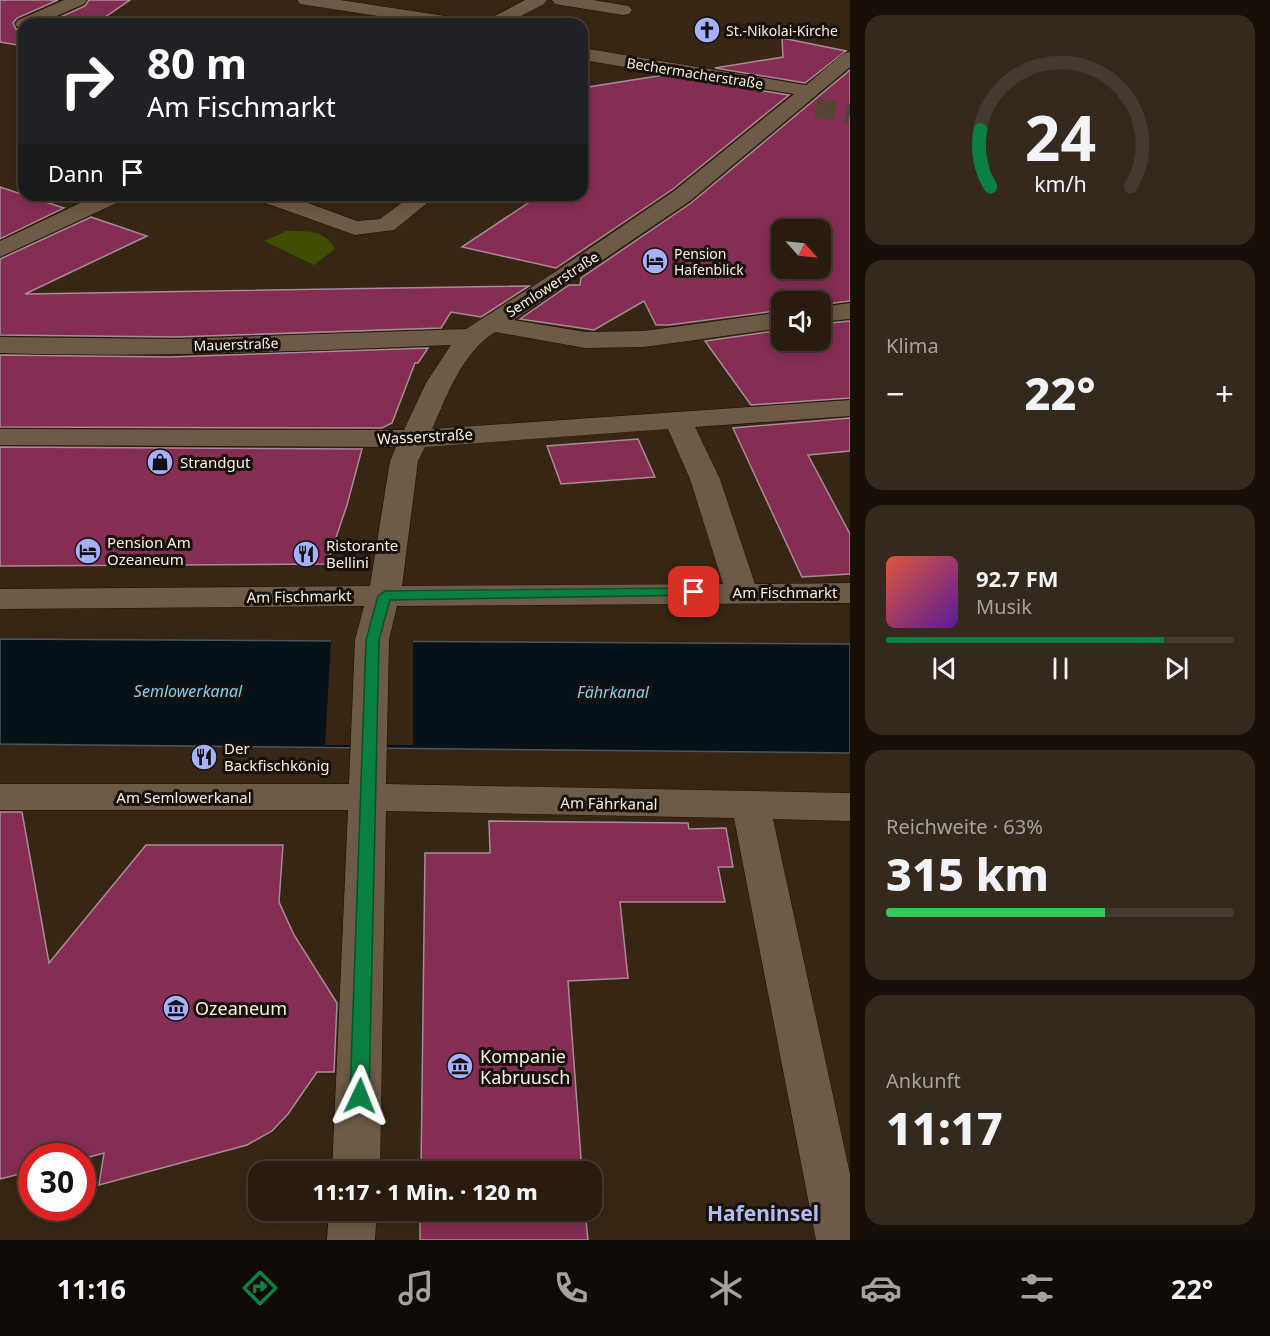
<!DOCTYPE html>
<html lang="de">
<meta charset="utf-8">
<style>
:root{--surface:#291c0f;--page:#35291d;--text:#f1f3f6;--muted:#a5a19e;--line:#453a2f;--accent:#0b8043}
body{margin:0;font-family:"Noto Sans",sans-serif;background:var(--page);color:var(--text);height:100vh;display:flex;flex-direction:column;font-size:22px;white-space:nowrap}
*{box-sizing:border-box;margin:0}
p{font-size:20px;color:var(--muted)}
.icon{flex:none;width:33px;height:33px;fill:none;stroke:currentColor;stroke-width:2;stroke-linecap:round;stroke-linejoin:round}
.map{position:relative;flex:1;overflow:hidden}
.panel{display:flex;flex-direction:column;gap:15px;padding:15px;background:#170f08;width:420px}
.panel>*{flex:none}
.hud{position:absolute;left:18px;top:18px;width:570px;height:183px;border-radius:18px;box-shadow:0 3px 15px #0003,0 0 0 2px var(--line);background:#202124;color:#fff;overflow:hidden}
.needle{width:39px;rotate:117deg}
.tools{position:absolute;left:771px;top:219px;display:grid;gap:12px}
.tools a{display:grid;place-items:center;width:60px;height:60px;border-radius:12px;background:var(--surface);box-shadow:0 3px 15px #0003,0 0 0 2px var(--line);font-size:30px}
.speed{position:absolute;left:18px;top:1143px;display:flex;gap:12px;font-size:30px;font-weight:700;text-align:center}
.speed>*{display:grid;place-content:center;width:78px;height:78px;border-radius:50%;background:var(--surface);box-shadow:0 3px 15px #0003,0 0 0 2px var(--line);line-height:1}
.speed .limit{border:9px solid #d22;background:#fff;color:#111}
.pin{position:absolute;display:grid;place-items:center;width:51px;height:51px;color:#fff;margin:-26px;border-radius:12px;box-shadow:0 3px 9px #0006}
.me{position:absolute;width:66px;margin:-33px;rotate:2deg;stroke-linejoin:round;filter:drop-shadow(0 0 4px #0008)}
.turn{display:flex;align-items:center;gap:21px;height:126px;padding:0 30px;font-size:27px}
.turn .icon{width:78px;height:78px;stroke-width:2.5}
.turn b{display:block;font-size:42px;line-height:51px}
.then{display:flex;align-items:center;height:57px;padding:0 30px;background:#0003;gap:12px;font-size:22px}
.big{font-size:45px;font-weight:800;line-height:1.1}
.panel .tile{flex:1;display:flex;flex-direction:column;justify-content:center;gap:9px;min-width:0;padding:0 21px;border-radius:18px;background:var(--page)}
.panel .dial{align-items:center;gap:0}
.dial svg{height:156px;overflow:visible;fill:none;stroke:var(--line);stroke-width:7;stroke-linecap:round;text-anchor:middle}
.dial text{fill:var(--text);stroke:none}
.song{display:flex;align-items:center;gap:18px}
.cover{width:72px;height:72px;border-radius:9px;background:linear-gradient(135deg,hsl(10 70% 55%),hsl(270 70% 35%))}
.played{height:6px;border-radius:3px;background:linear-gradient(90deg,var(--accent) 80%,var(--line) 80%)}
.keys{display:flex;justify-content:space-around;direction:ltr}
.heat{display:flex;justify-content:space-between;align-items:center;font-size:33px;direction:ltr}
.charge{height:9px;border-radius:4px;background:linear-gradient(90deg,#34c759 63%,var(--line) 0)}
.trip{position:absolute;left:248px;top:1161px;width:354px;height:60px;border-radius:18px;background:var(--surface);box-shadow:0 3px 15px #0003,0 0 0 2px var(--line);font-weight:800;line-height:60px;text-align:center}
.tabs{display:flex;height:96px;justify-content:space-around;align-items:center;background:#100b06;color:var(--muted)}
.tabs .icon{width:42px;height:42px}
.tabs .active{color:var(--accent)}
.tabs b{font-size:27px;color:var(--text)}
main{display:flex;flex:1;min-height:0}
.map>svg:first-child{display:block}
.green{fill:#3f4e01}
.water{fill:#05121a;stroke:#4e5456;stroke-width:1.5}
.pier{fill:#372614}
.building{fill:#852d55;stroke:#a98b95;stroke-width:1.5;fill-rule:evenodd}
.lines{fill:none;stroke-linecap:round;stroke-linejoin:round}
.minor-tunnel{stroke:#544433;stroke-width:20;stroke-dasharray:20 10;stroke-linecap:butt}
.minor-casing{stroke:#1e0f01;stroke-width:1}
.minor{fill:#6d5a47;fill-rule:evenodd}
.route{fill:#0b8043;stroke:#07532c;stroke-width:1.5}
.labels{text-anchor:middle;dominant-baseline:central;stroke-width:6;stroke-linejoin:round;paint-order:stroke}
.far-poi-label{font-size:14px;fill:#faefe3;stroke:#181109;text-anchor:start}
.far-street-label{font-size:14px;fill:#faefe3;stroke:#181109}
.street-label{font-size:15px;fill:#faefe3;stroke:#181109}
.poi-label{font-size:15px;fill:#faefe3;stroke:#181109;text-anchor:start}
.water-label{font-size:16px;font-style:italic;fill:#83cbf6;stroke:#181109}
.near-poi-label{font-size:18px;fill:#faefe3;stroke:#181109;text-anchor:start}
.near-quarter-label{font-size:21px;font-weight:bold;fill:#b2bcf4;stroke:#181109}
</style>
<main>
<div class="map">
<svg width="850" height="1240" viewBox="0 0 850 1240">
<rect width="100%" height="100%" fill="#372614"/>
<path class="green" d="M287 231C307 231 326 230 335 249L314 265 264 241Z"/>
<polygon class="water" points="0,639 850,644 850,753 0,744"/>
<polygon class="pier" points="331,640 413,640 413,745 325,745"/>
<g class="building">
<polygon points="0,0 58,0 17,18 13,23 16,29 24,31 24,46 0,42"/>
<polygon points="89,0 130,0 95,24 45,24 85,6"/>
<polygon points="782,38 846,51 805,83 715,68 783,57"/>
<path d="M850 70V301L820 305V302H782V310L669 325H656L644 301 594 330 520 319 569 285H580L581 278 691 203ZM782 230H820V268H782Z"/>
<polygon points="664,75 789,95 673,189 556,268 462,247 540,195 582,195 582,88"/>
<polygon points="0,187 24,195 64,208 0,239"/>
<polygon points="91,217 147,236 25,294 529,286 481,317 451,312 441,328 177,337 0,335 0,259"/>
<polygon points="850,321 850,398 751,405 705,341 782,330 782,340 820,340 820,324"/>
<polygon points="428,348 418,363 415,363 392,423 382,428 0,427 0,355 169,357"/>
<polygon points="850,418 850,451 808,455 850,534 850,574 802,577 733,428"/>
<polygon points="638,439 655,477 561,484 547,446"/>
<polygon points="0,447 362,449 347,505 327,564 0,566"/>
<polygon points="0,812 22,812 49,963 146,845 283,845 279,902 294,935 337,1003 334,1072 317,1072 288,1114 272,1131 247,1145 99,1185 104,1153 82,1159 82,1156 32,1156 32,1171 0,1179"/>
<polygon points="489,821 688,823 689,829 726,828 733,867 718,867 725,902 620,902 628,978 568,981 582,1172 421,1172 425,853 490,853"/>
<polygon points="420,1210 585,1210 588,1240 420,1240"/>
</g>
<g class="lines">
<polyline class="minor-tunnel" points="816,108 850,114"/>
<defs>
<g id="minor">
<polygon points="64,0 87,0 84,4 39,24 24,24 24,29 18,28 15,24 18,20"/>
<polygon points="297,0 340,0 465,19 471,20 474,24 430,24 306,5 300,4"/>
<polygon points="525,0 547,0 544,4 506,24 484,24 487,20"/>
<polygon points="552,0 593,0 629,6 632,10 629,14 623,15 561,5 555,4"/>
<path d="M582 48 806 85 843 54 850 52V67L690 201 514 320 585 332 644 331 782 312V328L644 347 585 348 495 332C461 354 448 394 432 429L850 400V416L695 427 720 479 755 584 850 583V603L397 606 389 640 386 784 850 793V821L773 819 850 1174V1240H816L734 818 386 811 380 1172H332L348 810H0V784H349L355 640 364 606 0 609V589L370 586 390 461 396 447 0 445V429L404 430 426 383 451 345C300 351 151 358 0 353V337L177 339 466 329 555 272 674 191 794 94 582 60ZM668 429 690 479 723 584 402 586 418 461 425 447Z"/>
<polygon points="97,195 126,195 123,200 0,257 0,241"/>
<polygon points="254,195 286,195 357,221 380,219 412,195 437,195 394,230 355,235 257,200"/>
<polygon points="850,303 850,319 820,322 820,307"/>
<polygon points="329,1210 377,1210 375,1240 327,1240"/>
</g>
</defs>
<use href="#minor" class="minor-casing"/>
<use href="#minor" class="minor"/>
</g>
<polygon class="route" points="694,588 701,592 699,595 390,600 379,640 369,1096 366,1102 360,1104 353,1102 350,1096 366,640 378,596 385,591"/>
<defs>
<symbol id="church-disc" viewBox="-11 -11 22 22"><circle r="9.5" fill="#a5b1fc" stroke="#181109"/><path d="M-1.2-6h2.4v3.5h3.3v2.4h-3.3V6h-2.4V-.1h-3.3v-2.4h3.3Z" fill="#111"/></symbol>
<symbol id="hotel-disc" viewBox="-11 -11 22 22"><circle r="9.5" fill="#a5b1fc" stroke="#181109"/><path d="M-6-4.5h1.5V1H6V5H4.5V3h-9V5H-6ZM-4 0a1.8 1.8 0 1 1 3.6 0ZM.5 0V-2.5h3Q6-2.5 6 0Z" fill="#111"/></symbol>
<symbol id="shop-disc" viewBox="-11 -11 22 22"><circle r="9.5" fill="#a5b1fc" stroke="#181109"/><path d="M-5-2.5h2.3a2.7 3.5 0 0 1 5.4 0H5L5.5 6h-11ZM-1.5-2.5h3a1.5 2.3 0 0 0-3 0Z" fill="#111"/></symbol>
<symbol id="restaurant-disc" viewBox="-11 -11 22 22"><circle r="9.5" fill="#a5b1fc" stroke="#181109"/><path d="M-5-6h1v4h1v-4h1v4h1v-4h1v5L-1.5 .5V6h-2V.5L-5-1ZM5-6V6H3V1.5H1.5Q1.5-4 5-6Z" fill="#111"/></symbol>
<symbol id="museum-disc" viewBox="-11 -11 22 22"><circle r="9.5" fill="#a5b1fc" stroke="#181109"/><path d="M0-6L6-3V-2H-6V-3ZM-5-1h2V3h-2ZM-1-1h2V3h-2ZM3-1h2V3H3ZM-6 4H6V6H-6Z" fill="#111"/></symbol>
</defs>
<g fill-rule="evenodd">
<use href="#church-disc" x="692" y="15" width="30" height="30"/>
<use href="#hotel-disc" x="640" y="246" width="30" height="30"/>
<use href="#shop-disc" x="145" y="447" width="30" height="30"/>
<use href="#hotel-disc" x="73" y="536" width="30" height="30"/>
<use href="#restaurant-disc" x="291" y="539" width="30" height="30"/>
<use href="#restaurant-disc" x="189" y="742" width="30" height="30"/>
<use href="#museum-disc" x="161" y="993" width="30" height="30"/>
<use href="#museum-disc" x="445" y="1051" width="30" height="30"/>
</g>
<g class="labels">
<g class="far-poi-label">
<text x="726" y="30">St.-Nikolai-Kirche</text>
<text x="674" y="253">Pension<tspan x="674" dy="16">Hafenblick</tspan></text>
</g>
<g class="far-street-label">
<text transform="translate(695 73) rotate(9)">Bechermacherstraße</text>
<text transform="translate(552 284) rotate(-33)">Semlowerstraße</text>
<text transform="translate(236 344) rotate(-2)">Mauerstraße</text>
</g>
<g class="street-label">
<text transform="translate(425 436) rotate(-3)">Wasserstraße</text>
<text x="785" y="592">Am Fischmarkt</text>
<text transform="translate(299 596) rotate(-1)">Am Fischmarkt</text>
<text x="184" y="797">Am Semlowerkanal</text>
<text transform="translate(609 803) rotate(1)">Am Fährkanal</text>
</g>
<g class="poi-label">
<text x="180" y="462">Strandgut</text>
<text x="107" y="542">Pension Am<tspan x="107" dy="17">Ozeaneum</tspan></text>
<text x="326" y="545">Ristorante<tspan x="326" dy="17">Bellini</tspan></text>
<text x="224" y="748">Der<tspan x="224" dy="17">Backfischkönig</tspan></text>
</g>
<g class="water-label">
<text x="188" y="691">Semlowerkanal</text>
<text x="613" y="692">Fährkanal</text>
</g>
<g class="near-poi-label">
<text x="195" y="1008">Ozeaneum</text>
<text x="480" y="1056">Kompanie<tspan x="480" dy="21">Kabruusch</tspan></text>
</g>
<g class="near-quarter-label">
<text x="763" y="1213">Hafeninsel</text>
</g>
</g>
</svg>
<div class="tools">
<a><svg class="needle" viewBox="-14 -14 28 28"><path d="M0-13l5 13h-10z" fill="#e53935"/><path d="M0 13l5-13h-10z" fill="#a5a19e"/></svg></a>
<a><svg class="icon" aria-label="sound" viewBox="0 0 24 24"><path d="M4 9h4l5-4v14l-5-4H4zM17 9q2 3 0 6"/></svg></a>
</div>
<div class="speed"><div class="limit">30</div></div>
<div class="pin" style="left:694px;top:592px;background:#d93025"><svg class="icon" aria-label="arrive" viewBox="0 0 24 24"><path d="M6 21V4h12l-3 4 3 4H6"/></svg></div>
<svg class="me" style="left:360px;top:1096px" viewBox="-20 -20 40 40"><path d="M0-17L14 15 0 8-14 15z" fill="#0b8043" stroke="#fff" stroke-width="4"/></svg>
<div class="trip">11:17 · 1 Min. · 120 m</div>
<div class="hud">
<div class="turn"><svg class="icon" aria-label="right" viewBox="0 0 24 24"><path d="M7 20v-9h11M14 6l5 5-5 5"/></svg><div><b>80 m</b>Am Fischmarkt</div></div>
<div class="then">Dann<svg class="icon" aria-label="arrive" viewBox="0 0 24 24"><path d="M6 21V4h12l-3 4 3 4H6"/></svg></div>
</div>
</div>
<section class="panel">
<div class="tile dial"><svg viewBox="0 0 100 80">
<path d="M14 69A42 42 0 1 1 86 69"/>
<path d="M14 69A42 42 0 0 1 9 40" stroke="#0b8043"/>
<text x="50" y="56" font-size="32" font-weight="700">24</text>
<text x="50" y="72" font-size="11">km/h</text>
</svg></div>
<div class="tile"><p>Klima</p>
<div class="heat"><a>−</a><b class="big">22°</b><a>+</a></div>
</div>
<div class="tile">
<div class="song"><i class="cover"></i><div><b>92.7 FM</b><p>Musik</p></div></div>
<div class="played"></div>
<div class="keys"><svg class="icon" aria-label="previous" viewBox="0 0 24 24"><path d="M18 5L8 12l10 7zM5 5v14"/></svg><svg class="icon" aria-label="pause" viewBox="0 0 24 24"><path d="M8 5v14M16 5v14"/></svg><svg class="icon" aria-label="next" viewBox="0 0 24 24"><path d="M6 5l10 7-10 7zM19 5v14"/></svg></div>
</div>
<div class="tile"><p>Reichweite · 63%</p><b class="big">315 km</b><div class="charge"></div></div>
<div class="tile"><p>Ankunft</p><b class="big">11:17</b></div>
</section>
</main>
<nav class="tabs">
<b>11:16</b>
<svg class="icon active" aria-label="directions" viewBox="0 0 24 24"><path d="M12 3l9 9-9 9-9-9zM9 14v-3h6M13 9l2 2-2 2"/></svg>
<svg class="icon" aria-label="music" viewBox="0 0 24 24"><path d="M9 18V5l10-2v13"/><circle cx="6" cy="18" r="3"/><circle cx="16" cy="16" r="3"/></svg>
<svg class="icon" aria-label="phone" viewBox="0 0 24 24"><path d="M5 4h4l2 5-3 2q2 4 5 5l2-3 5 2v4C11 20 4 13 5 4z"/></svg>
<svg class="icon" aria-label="climate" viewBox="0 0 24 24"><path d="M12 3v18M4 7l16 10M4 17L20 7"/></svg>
<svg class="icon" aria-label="car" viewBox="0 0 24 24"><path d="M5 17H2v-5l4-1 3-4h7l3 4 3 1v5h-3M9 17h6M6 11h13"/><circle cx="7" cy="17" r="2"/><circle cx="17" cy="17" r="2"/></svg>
<svg class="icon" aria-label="filters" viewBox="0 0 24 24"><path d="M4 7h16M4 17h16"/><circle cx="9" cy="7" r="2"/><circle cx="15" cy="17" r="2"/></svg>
<b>22°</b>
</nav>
